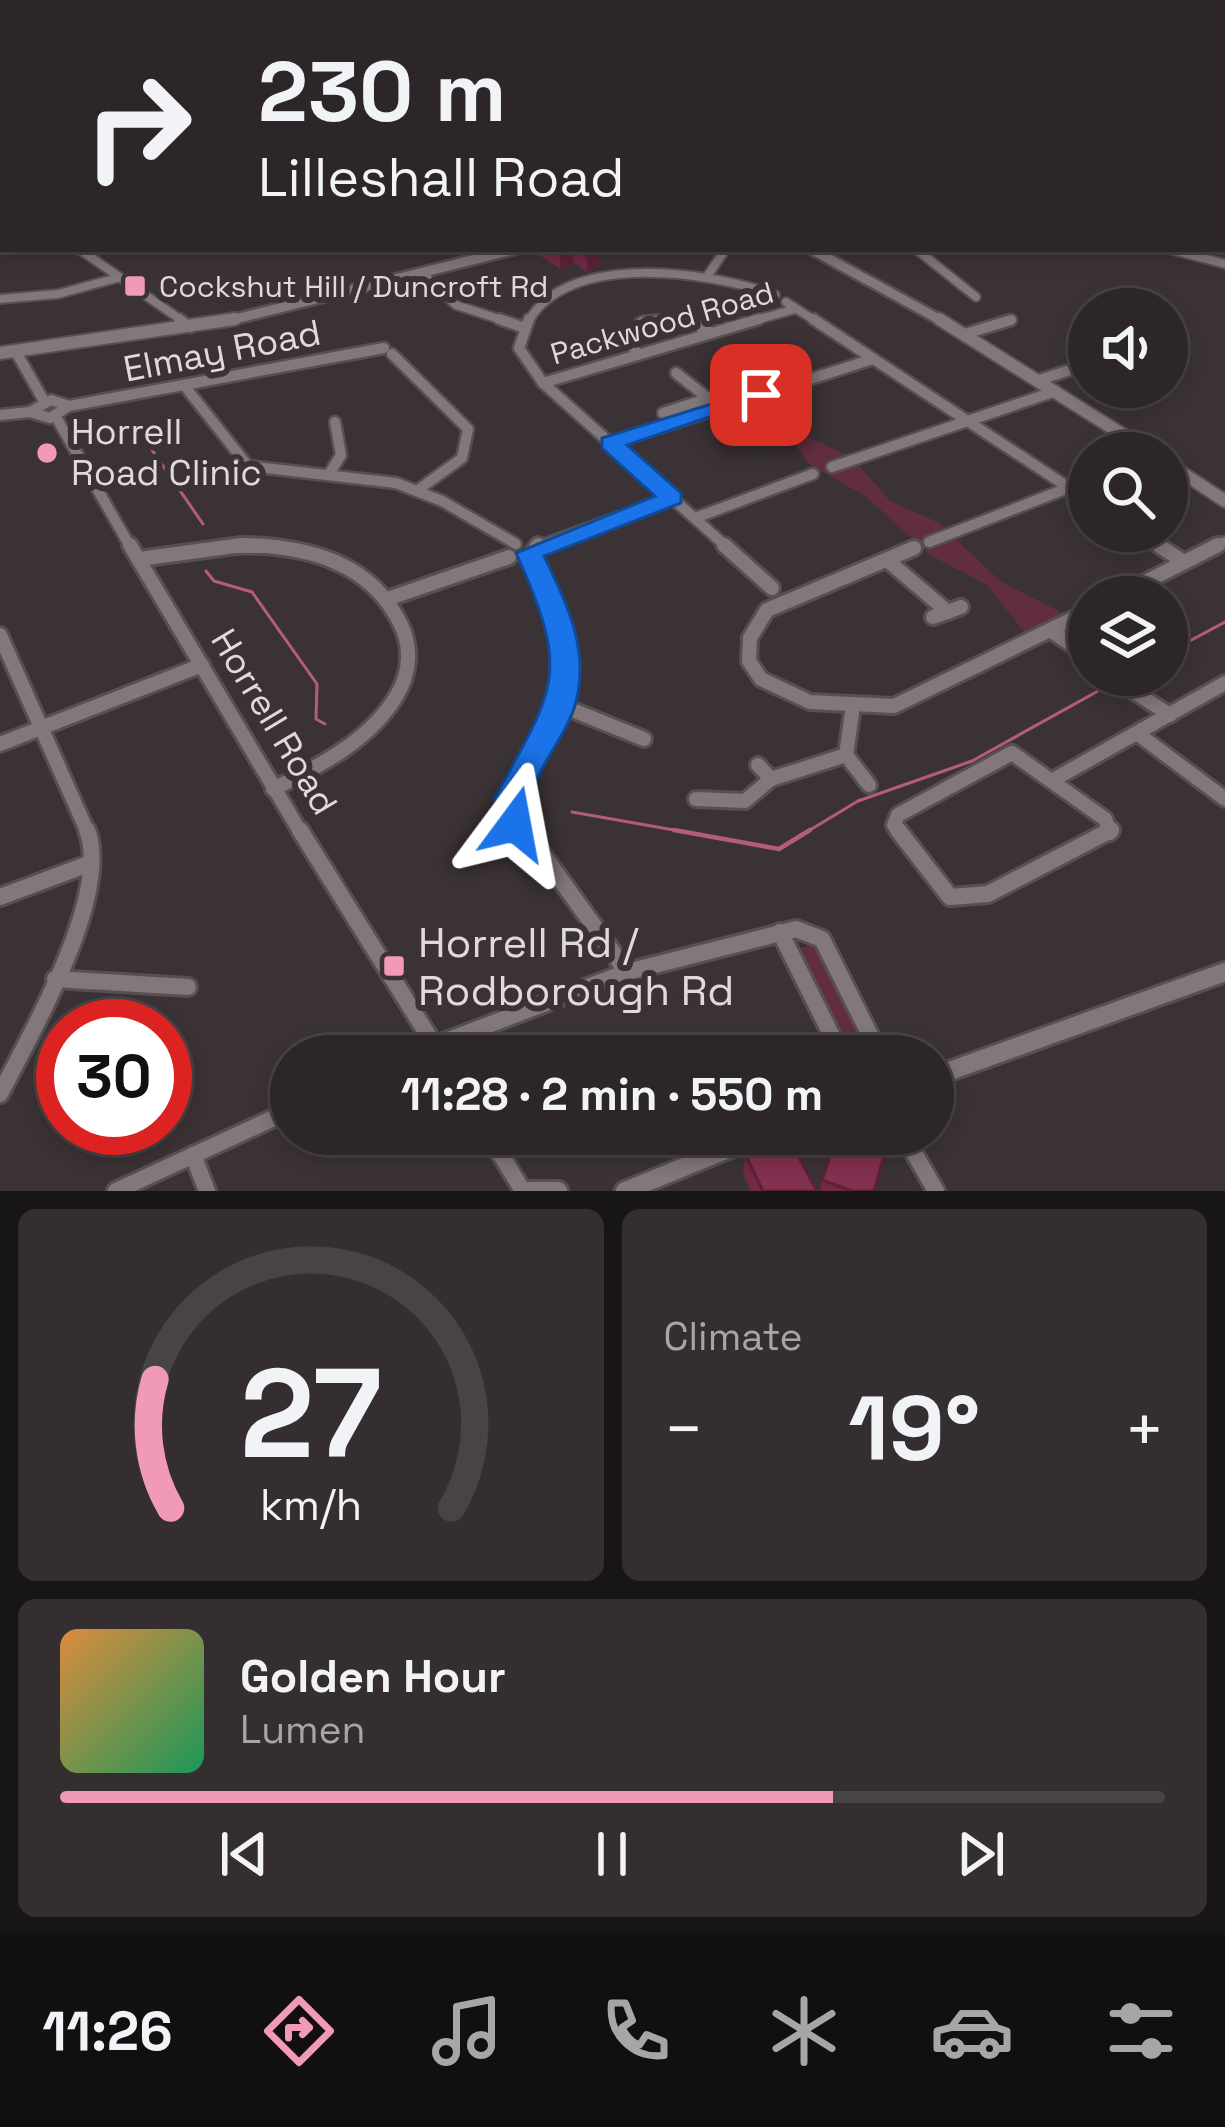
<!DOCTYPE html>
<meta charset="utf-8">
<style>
:root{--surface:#2c2628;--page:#342e30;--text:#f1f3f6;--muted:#a6a5a8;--line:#484345;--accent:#f09ab6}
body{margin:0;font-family:"Space Grotesk",sans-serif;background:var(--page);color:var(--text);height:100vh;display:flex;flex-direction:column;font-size:45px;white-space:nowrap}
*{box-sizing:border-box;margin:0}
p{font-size:39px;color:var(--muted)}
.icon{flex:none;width:66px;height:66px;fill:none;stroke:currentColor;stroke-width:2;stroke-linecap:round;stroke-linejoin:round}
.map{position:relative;height:1191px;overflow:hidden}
.details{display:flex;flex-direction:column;gap:18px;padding:18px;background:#181516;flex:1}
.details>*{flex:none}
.hud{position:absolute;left:0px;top:0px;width:1227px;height:252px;box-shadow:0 6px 18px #0003,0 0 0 3px var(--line);background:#2c2628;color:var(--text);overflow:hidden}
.controls{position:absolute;left:1068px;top:288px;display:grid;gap:24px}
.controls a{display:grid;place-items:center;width:120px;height:120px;border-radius:50%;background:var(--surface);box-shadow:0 6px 18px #0003,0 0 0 3px var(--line);font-size:60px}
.speed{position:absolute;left:36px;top:999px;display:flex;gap:24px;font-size:60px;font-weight:700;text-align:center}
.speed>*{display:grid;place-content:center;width:156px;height:156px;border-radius:50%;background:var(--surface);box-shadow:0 6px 18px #0003,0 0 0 3px var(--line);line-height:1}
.speed .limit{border:18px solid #d22;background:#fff;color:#111}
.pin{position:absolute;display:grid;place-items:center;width:102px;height:102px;color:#fff;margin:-51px;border-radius:24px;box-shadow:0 6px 18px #0006}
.me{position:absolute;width:132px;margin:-66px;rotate:13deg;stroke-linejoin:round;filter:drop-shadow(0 0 9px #0008)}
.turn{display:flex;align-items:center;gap:42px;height:252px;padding:0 60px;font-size:54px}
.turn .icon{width:156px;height:156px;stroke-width:2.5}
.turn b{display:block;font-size:84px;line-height:102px}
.big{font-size:90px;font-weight:800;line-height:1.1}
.details .card{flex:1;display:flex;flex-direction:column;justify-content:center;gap:18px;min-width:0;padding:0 42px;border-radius:18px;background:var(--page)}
.details .dial{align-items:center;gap:0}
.dial svg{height:312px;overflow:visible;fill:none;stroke:var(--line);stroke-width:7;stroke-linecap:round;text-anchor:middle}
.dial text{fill:var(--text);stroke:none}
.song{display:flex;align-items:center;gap:36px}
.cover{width:144px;height:144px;border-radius:18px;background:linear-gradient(135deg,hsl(30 70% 55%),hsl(150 70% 35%))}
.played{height:12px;border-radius:6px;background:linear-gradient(90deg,var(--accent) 70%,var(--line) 70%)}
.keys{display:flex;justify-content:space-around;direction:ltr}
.heat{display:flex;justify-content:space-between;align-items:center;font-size:66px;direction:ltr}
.details .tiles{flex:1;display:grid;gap:18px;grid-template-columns:1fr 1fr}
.card:last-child{grid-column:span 2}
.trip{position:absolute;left:270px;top:1035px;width:684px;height:120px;border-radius:60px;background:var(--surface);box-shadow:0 6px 18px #0003,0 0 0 3px var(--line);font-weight:800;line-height:120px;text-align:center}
.menu{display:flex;height:192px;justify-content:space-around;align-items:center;background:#120f10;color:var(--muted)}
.menu .icon{width:84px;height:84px}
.menu .current{color:var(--accent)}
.menu b{font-size:54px;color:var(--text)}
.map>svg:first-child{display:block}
.green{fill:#622d40}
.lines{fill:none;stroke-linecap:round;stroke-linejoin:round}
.stream-far1{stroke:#b45d7b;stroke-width:3}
.stream{stroke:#b45d7b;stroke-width:4.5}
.minor-far4-casing{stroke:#575051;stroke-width:9}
.minor-far3-casing{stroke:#575051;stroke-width:12}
.minor-far2-casing{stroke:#575051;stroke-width:15}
.minor-far1-casing{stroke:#575051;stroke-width:20}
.minor-casing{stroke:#575051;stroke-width:22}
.tertiary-far2-casing{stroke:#575051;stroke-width:14}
.tertiary-far1-casing{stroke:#575051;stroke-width:16}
.tertiary-casing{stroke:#575051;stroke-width:24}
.minor-far4{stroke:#82777a;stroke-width:6}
.minor-far3{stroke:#82777a;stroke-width:8}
.minor-far2{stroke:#82777a;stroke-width:10}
.minor-far1{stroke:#82777a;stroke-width:14}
.minor{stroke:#82777a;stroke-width:16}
.tertiary-far2{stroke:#82777a;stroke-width:9}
.tertiary-far1{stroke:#82777a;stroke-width:12}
.tertiary{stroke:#82777a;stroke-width:18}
.rail{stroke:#a8a1a2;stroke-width:3;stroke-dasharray:9 4.5;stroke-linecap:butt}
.wall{fill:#702a45}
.shaded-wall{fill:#5b2238}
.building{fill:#823150;stroke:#5b2238;stroke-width:3}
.route{fill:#1a73e8;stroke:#114b97;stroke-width:3}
.poi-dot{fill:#f09ab6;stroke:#3b3235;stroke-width:4.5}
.labels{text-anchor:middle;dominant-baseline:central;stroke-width:12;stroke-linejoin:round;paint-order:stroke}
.far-poi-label{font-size:30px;fill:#e0dadb;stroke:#3b3235;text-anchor:start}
.far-street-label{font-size:30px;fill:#e0dadb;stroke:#3b3235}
.street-label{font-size:36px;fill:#e0dadb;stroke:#3b3235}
.poi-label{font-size:36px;fill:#e0dadb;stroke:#3b3235;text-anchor:start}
.near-poi-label{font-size:42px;fill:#e0dadb;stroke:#3b3235;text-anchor:start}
</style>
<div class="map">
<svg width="1225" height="1191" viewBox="0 0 1225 1191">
<rect width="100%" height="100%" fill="#3b3235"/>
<g class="green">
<polygon points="761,395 796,431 853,459 890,501 939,523 1000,581 1062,613 1025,633 987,585 930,555 865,496 809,464 790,438 734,405"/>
<polygon points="818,943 870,1043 865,1056 848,1054 794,950"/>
</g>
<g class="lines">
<g class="stream-far1">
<polyline points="109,423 141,434 203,524"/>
<polyline points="206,571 214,581 252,592 317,684 316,719 325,724"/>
<polyline points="1167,653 1225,622"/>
<polyline points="572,812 691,833"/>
<polyline points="805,833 858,801 972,761 1127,675"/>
</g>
<polyline class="stream" points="674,830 779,849 810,830"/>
<defs>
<g id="minor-far4">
<polyline points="130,0 141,3"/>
<polyline points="489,0 496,3"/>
<polyline points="552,0 585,3"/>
<polyline points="39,3 47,0"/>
<polyline points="103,3 112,0"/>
<polyline points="254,3 262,0"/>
<polyline points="1076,3 1084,0"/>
</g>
<g id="minor-far3">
<polyline points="0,201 3,196"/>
<polyline points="79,249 184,322"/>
<polyline points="916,249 976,297"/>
<polyline points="1169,249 1225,264"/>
<polyline points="424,275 456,305 508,322"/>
<polyline points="708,275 726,249"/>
<polyline points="0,299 58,294 117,278"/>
<polyline points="786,302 817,322"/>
<path d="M528 322C568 250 711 272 775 295"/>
<polyline points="642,322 689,322"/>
<polyline points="749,322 795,309"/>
<polyline points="1003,322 1011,320"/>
</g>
<g id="minor-far2">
<polyline points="179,319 190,327"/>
<polyline points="499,319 522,327"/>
<polyline points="529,319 519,348 543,383 728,548"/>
<polyline points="683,319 712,333"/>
<polyline points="813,319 1089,501"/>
<polyline points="965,334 1011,320"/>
<polyline points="16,352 44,401"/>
<polyline points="392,354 468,429 462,458 418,490"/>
<polyline points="638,355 627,338 642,322 676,319"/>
<polyline points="676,373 713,402"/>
<polyline points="1039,380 1089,364"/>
<polyline points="543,383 759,319"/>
<polyline points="187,389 248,466 396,483 442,501 516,544"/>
<polygon points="51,400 69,406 50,418 30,412"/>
<polyline points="69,406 384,348"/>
<polyline points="0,415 30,412"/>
<polyline points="56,417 131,548"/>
<polyline points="673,423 663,413 709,398"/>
<polyline points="611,443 873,359"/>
<polyline points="832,467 1056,391"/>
<polyline points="331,471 341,455 335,422"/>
<polyline points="695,518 813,474"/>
<polyline points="1136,531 1163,548"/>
<polyline points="929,542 1068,488"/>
<polyline points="203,548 288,548"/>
<polyline points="535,548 672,498"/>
<polyline points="1212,548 1225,542"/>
</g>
<g id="minor-far1">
<polyline points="130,545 301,833"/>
<path d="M246 545C310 547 372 563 401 625 412 648 410 673 397 695 371 740 318 767 273 789"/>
<polyline points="724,545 772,588"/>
<polyline points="1158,545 1184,562"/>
<polyline points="914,548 767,610 750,638 749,661 761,679 810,702 894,706 1089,611"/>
<polyline points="139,559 242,545"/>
<polyline points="887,560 948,612"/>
<polyline points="1116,597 1218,545"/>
<polyline points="387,599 509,557"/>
<polyline points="933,617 961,607"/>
<polyline points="1051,631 1089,656"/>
<polyline points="0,635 88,833"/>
<polyline points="1096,679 1102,675"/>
<polyline points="1133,691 1170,715"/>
<polyline points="560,705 644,739"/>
<polyline points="1138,734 1225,799"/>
<polyline points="0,744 202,665"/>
<polyline points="846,755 869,785"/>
<polyline points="758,765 771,779"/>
<polyline points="1053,780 1225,683"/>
<polyline points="696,799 745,801 771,779 846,755 852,713"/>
<path d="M527 833 510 799C561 700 593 663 528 559L538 545"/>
<polyline points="900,833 894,825 898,815 1012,753 1105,819 1110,833"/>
</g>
<g id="minor">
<polyline points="300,830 441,1056"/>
<polyline points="525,830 627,972"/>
<polyline points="898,830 950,897 988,894 1111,830"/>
<polyline points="0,897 91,863"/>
<polyline points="780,932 842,1056"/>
<polyline points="55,979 188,987"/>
<polyline points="407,1056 627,972 796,929 822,939 877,1049 874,1056"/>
<path d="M0 1094C30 1036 112 894 87 830"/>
<polyline points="488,1134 523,1191"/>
<polyline points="903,1134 936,1191"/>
<polyline points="193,1155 207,1191"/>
<polyline points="116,1191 291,1110"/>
</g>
<g id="tertiary-far2">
<polyline points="811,249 944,322"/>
<polyline points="223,322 516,249"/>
</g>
<g id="tertiary-far1">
<polyline points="939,319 1152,453"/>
<polyline points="0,353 235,319"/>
<polyline points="1167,463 1225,501"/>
</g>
<g id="tertiary">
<polyline points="933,1077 1225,972"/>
<polyline points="529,1191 558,1191"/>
<polyline points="625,1191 765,1134"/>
</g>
</defs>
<use href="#minor-far4" class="minor-far4-casing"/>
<use href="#minor-far3" class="minor-far3-casing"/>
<use href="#minor-far2" class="minor-far2-casing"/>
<use href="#minor-far1" class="minor-far1-casing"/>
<use href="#minor" class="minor-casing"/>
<use href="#tertiary-far2" class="tertiary-far2-casing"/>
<use href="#tertiary-far1" class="tertiary-far1-casing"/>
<use href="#tertiary" class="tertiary-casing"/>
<use href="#minor-far4" class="minor-far4"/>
<use href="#minor-far3" class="minor-far3"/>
<use href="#minor-far2" class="minor-far2"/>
<use href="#minor-far1" class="minor-far1"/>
<use href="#minor" class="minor"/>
<use href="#tertiary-far2" class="tertiary-far2"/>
<use href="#tertiary-far1" class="tertiary-far1"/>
<use href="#tertiary" class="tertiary"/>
<polyline class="rail" points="1214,0 1225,2"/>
</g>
<g class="wall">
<polygon points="538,249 598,249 600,267 587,272 573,262 573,266 560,269 538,254"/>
<polygon points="550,1134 602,1134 560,1153"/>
<polygon points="871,1151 881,1170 875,1191 820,1191 822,1180"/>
<polygon points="745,1154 817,1191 751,1191 743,1174"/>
</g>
<g class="shaded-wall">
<polygon points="573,250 573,266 560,269 560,253"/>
<polygon points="600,251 600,267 587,272 587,257"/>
<polygon points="572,1134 602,1134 560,1153 559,1140"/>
</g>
<g class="building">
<polygon points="978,0 1034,0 1034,2 980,3"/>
<polygon points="1107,0 1148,0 1160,3 1099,3"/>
<polygon points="553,249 571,249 573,250 560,253"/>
<polygon points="577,249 598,249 600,251 587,257"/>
<polygon points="556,1134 572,1134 559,1140"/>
<polygon points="852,1135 873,1143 871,1151 884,1156 874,1191 852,1191 822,1180 836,1138 850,1142"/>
<polygon points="789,1139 817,1191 763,1191 745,1154"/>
</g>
<path class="route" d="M753 391 773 395 627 445 681 493V503L544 556C566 603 590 648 576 702 564 746 522 777 532 824L527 832H504L494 799C556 686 571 675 516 553L655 496 602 448V438Z"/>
<g class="poi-dot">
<rect x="123" y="274" width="24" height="24" rx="6"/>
<circle cx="47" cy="453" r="12"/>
<rect x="382" y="954" width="24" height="24" rx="6"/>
</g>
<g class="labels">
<g class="far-poi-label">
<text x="159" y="286">Cockshut Hill / Duncroft Rd</text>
</g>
<g class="far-street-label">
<text transform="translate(662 323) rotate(-16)">Packwood Road</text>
</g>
<g class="street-label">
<text transform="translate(222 351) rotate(-11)">Elmay Road</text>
<text transform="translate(274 722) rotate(59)">Horrell Road</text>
</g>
<g class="poi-label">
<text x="71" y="432">Horrell<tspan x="71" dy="41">Road Clinic</tspan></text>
</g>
<g class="near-poi-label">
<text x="418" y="942">Horrell Rd /<tspan x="418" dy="48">Rodborough Rd</tspan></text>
</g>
</g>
</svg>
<div class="controls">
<a><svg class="icon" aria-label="sound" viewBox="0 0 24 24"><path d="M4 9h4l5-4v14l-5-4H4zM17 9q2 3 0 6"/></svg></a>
<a><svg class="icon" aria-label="search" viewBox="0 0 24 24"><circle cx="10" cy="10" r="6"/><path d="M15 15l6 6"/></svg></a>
<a><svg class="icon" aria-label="layers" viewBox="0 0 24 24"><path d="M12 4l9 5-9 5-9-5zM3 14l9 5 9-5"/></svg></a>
</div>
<div class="speed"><div class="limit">30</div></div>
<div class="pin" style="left:761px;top:395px;background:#d93025"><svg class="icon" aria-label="arrive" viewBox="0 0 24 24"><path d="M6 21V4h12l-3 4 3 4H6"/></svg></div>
<svg class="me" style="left:515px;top:824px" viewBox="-20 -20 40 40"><path d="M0-17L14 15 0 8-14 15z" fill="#1a73e8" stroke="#fff" stroke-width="4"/></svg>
<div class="trip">11:28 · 2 min · 550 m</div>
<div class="hud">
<div class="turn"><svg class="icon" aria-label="right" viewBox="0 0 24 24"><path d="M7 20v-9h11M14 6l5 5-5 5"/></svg><div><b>230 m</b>Lilleshall Road</div></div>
</div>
</div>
<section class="details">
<div class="tiles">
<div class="card dial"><svg viewBox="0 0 100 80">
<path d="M14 69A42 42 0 1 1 86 69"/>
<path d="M14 69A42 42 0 0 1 10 36" stroke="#f09ab6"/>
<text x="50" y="56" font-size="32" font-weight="700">27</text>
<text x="50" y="72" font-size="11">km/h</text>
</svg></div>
<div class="card"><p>Climate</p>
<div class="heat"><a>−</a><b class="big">19°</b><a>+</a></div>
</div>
<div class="card">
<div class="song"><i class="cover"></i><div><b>Golden Hour</b><p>Lumen</p></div></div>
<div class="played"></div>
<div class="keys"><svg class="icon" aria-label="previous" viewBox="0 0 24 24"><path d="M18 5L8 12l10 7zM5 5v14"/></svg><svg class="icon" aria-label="pause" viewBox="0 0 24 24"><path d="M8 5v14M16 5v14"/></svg><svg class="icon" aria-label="next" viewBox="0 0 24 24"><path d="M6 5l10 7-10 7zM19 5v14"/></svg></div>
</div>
</div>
</section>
<nav class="menu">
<b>11:26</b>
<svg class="icon current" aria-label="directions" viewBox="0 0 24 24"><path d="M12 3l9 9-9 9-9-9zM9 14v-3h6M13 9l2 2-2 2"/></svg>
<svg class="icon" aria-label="music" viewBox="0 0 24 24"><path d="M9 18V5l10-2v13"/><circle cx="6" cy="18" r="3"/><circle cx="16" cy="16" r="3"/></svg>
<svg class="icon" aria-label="phone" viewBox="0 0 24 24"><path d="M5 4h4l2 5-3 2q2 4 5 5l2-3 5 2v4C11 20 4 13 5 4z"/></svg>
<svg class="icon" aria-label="climate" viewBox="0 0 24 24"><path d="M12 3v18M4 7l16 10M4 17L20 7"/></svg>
<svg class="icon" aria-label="car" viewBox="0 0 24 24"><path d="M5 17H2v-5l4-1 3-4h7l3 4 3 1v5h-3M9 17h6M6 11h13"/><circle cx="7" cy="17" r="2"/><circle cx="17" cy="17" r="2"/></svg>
<svg class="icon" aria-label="filters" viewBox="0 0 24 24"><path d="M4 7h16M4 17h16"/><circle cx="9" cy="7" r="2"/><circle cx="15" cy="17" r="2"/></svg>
</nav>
